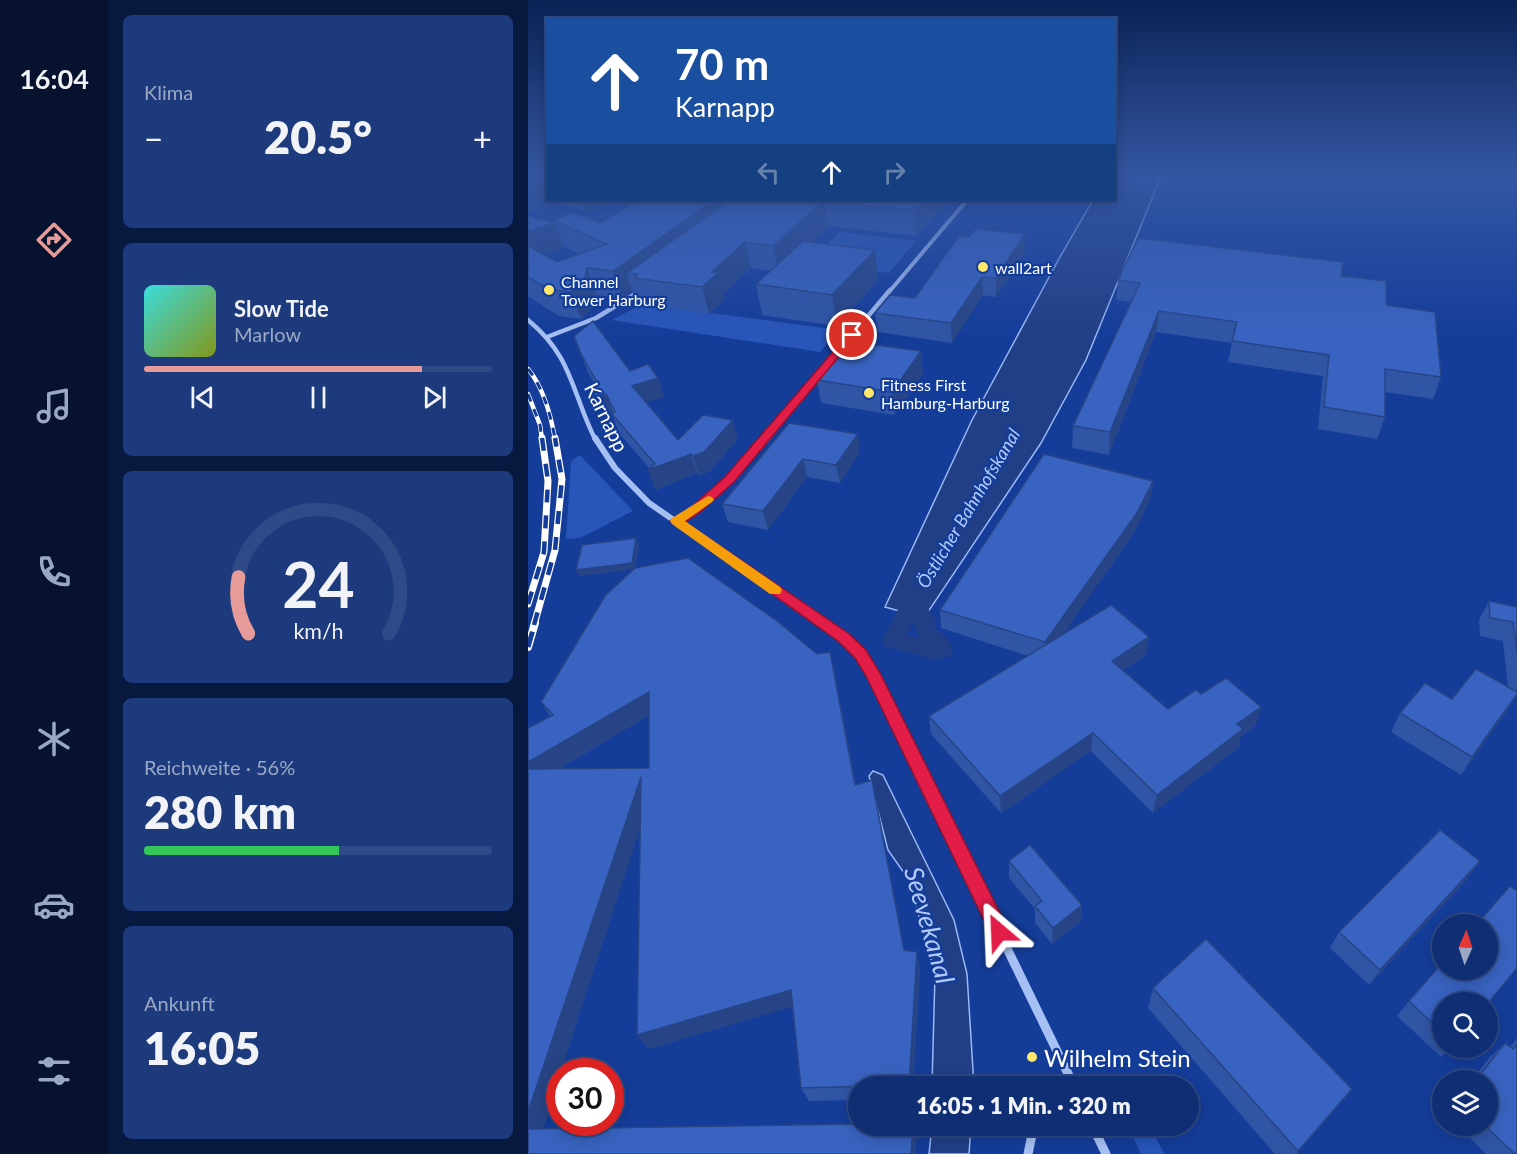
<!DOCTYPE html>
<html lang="de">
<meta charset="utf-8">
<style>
:root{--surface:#0f2e74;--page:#1d3a7c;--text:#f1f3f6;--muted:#9ba8c5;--line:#2f4a86;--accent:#e69b98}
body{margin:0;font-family:Lato,sans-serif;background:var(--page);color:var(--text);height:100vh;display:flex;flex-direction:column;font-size:22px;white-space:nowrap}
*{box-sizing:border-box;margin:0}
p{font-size:20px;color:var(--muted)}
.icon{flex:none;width:33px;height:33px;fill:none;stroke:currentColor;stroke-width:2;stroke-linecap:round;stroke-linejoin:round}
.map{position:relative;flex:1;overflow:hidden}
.side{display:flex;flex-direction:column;gap:15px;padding:15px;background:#081940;width:420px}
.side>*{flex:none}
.banner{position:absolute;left:18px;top:18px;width:570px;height:183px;border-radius:0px;box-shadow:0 3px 15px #0003,0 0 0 2px var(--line);background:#1a4fa0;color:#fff;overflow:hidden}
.needle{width:39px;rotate:3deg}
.fabs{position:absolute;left:904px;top:914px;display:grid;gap:12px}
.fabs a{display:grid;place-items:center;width:66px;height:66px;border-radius:50%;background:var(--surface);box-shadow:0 3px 15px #0003,0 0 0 2px var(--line);font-size:30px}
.speed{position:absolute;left:18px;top:1058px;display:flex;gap:12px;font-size:30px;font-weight:700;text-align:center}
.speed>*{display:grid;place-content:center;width:78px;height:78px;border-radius:50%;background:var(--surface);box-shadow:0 3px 15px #0003,0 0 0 2px var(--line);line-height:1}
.speed .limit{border:9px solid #d22;background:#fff;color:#111}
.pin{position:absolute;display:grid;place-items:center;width:51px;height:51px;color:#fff;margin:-26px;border:3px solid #fff;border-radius:50%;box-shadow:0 2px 6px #0007}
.me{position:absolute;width:66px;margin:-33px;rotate:334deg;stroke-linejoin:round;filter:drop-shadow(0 0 4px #0008)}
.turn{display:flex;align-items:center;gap:21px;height:126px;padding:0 30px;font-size:27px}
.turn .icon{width:78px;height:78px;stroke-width:2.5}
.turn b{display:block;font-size:42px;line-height:51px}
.lanes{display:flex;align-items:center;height:57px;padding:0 30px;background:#0003;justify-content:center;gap:30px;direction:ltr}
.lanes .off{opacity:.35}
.big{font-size:45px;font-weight:800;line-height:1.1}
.side .tile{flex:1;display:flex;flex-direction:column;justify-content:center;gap:9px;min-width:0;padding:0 21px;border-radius:9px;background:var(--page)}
.side .dial{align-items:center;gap:0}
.dial svg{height:156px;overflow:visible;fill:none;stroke:var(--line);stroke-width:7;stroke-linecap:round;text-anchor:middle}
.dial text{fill:var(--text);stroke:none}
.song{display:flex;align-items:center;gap:18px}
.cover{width:72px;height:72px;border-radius:9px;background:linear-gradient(135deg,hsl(180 70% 55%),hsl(70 70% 35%))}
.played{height:6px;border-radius:3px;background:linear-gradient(90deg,var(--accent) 80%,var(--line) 80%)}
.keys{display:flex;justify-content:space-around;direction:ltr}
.heat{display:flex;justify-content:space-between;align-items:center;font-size:33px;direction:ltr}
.charge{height:9px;border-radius:4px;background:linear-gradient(90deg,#34c759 56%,var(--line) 0)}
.trip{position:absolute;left:320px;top:1076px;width:351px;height:60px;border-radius:30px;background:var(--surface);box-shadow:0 3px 15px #0003,0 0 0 2px var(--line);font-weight:800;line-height:60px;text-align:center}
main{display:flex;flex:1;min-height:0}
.dock{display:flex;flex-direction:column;width:108px;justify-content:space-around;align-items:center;background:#06122e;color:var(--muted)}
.dock .icon{width:42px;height:42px}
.dock .selected{color:var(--accent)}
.dock b{font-size:27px;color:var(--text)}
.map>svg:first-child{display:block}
.green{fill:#2755b8}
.water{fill:#203f86;stroke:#9ab8f6;stroke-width:1.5}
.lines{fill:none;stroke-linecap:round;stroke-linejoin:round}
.canal{fill:#203f86;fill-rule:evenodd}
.minor-far4{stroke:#a7c0f3;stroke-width:4}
.minor-far3{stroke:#a7c0f3;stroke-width:4.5}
.minor-far2{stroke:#a7c0f3;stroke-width:6}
.minor-far1{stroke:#a7c0f3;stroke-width:7}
.minor{stroke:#a7c0f3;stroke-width:9}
.rail-far2-casing{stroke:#fff;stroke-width:4.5}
.rail-far1-casing{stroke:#fff;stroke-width:7}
.rail-casing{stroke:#fff;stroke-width:8}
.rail-far2{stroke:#143d9a;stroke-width:3;stroke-dasharray:8;stroke-linecap:butt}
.rail-far1{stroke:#143d9a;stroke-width:4.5;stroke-dasharray:13;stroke-linecap:butt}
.rail{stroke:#143d9a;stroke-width:5;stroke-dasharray:16;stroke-linecap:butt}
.wall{fill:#3055a5;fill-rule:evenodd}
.shaded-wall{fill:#274586}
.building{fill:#3863c0;stroke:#274586;stroke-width:1.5}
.route{fill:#e11d48;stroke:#92132f;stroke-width:1.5}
.slow{fill:#f59e0b}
.poi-dot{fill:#ffe769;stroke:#143d9a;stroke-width:2}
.labels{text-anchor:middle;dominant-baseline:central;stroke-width:4.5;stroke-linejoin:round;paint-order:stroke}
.far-poi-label{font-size:16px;fill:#fff;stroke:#143d9a;text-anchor:start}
.far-water-label{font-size:18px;font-style:italic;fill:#b4cbf9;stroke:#143d9a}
.street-label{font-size:20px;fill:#fff;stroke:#143d9a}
.near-poi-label{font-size:24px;fill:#fff;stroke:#143d9a;text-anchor:start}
.near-water-label{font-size:26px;font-style:italic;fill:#b4cbf9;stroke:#143d9a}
</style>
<main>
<nav class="dock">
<b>16:04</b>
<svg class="icon selected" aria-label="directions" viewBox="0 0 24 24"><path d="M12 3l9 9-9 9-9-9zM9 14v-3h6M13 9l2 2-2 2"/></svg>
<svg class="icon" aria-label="music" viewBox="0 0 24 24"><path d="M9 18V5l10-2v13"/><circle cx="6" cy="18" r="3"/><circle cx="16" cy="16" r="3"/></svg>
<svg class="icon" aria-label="phone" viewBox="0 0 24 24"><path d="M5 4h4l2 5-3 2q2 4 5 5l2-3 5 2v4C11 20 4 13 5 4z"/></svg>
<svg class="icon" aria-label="climate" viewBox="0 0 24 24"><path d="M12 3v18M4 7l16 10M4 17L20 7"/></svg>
<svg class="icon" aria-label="car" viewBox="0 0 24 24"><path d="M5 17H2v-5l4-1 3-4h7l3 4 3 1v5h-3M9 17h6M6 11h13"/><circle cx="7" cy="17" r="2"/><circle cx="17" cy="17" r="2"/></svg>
<svg class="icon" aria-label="filters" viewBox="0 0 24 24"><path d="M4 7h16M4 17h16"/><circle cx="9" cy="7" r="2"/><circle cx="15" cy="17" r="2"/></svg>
</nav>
<section class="side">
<div class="tile"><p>Klima</p>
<div class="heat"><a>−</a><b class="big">20.5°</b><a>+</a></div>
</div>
<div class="tile">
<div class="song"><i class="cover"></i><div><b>Slow Tide</b><p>Marlow</p></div></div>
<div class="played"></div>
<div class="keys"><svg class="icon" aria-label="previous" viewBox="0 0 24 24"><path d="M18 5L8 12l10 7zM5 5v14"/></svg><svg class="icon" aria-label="pause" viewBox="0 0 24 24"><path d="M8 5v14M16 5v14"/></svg><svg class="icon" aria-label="next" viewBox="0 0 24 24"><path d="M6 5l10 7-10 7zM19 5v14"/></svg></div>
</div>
<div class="tile dial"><svg viewBox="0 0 100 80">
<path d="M14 69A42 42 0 1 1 86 69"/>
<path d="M14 69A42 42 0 0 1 9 40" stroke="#e69b98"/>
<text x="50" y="56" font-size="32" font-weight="700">24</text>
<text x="50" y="72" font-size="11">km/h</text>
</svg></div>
<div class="tile"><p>Reichweite · 56%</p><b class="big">280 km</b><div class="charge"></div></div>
<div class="tile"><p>Ankunft</p><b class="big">16:05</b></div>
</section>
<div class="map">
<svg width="989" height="1154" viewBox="0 0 989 1154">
<rect width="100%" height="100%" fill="#143d9a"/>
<g class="green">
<polygon points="312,232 388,241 361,273 280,262"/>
<polygon points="114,304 311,330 292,352 84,320"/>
<polygon points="52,455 105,511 52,538 38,539 43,461"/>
<polygon points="600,1125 620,1125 637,1154 613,1154"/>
</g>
<g class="water">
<polygon points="587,174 634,174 558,360 513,443 396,618 357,607 444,420 533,255 565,200 586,200"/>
<polygon points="345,771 355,775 426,920 439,974 446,1086 404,1086 407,974 381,880 360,850 341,776"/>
<polygon points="404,1125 443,1125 441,1154 401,1154"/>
</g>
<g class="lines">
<path class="canal" d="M392 581 400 583 403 588 395 602 407 618 408 629C416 636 422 639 425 650L422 656 406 660 357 646 354 640 384 583ZM385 623 391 638 379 635Z"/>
<polyline class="minor-far4" points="361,292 439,200"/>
<g class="minor-far3">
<path d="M0 320C45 357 43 391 67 439"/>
<polyline points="19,337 68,318 112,291"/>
<polyline points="315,346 362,290"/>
<polyline points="239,439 305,359"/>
</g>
<g class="minor-far2">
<polyline points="67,438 87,468 121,503 297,625"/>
<polyline points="148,521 192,488 240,438"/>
</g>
<path class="minor-far1" d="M295 623C316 638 331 652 345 673L436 859"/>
<g class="minor">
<polyline points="435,858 546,1086"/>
<polyline points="564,1125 578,1154"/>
<polyline points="500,1154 506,1125"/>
</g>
<defs>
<g id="rail-far2">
<path d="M0 369C15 387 23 416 27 439"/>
<polyline points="0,394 12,425 14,439"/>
</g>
<g id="rail-far1">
<polyline points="0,604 16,552 20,481 14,438"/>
<polyline points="6,625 27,550 34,479 27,438"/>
</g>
<polyline id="rail" points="0,647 7,623"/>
</defs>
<use href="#rail-far2" class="rail-far2-casing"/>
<use href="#rail-far1" class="rail-far1-casing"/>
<use href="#rail" class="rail-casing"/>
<use href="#rail-far2" class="rail-far2"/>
<use href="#rail-far1" class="rail-far1"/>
<use href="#rail" class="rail"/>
</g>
<g class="wall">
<polygon points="0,174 20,174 20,200 85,200 60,211 25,202 0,212"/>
<path d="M110 200H420L389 236 300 226 282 242 347 250 350 280 309 326 234 315 228 284 243 271 223 268 196 293 197 299 181 314 114 304 113 300 108 299 104 290 94 298 69 295 65 307 53 319 31 316 0 296V216L26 223V221L72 223ZM35 246 52 254 29 262 15 254 36 248Z"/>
<polygon points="497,234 497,252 468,297 455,295 424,343 350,332 347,313 387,298 441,237"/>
<polygon points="813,276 858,305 913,377 905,399 857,392 857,417 849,439 790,429 795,376 700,362 704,343 628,332 581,455 544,448 545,426 603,302 588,300 590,280"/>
<polygon points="46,336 102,371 130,378 136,397 118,402 150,440 210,439 182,471 171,476 169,473 127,490 122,469 91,433 84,414 85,413 75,416 67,384 60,372"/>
<polygon points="393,351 395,374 366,415 293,403 289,380"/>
<polygon points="261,423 332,452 312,483 279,477 240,530 200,522 194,504"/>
<polygon points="625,481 622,499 607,531 535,634 618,655 595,670 640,709 673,694 728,725 713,736 710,748 625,813 563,751 473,813 403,734 401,716 500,656 413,628 412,610"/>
<path d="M108 538 111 544 107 568 306 670 328 785 348 798 376 950 392 968 385 1086H330V1100L281 1101 273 1088 264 1006 121 1049 109 1035 112 827 33 1071H32V1077L15 1129 387 1125 389 1133 0 1154 22 716 13 702 106 569 51 576ZM121 715V768L31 769Z"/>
<polygon points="961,601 989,607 989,694 979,711 933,775 863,732 872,713 980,687 975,641 952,636 951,620"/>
<polygon points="481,861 554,905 553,921 524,944 507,923 507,909 481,878"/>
<polygon points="940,878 841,985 802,948 811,932"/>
<polygon points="625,988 810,1106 768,1154 747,1154 620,1008"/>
<polygon points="881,1001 915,1002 915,1047 924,1047 913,1057 869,1016"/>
<polygon points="989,1038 989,1154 958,1154 929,1125 960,1125 960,1080 944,1080 962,1057 977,1043 982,1047"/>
</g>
<g class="shaded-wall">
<polygon points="17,178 20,186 20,200 25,200 25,202 0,212 0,184"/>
<polygon points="57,200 85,200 60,211"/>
<polygon points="187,200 226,200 110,274 99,273 104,290 94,298 85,271"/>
<polygon points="397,200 420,200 389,236 387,211"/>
<polygon points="296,201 300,226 250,272 245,246"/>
<polygon points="27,223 36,248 0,259 0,231"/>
<polygon points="497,234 497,252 468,297 468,278"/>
<polygon points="217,242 223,268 196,293 197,299 181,314 174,287 184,272"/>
<polygon points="347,250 350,280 309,326 304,295"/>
<polygon points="59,268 69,295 65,307 53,319 42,292"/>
<polygon points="454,277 455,295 424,343 423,323"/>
<polygon points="631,311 628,332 581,455 582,432"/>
<polygon points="393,351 395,374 366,415 364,392"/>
<polygon points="130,378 136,397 111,405 104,386"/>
<polygon points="78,394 85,413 75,416 68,397"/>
<polygon points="205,420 210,439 182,471 171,476 165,456"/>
<polygon points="330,434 332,452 312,483 308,465"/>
<polygon points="163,454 169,473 127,490 120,470"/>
<polygon points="275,459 279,477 240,530 235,511"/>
<polygon points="625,481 622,499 607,531 517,661 517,642"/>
<polygon points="108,538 111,544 107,569 51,576 48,570"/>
<polygon points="621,637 618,655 582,679 584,661"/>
<polygon points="302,652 306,670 331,803 327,785"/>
<polygon points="121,692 130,710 0,787 0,762"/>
<polygon points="989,694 979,711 933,775 944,757"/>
<polygon points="733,707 728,725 713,736 710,748 625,813 629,795 709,724"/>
<polygon points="565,733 563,751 473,813 472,796"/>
<polygon points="113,777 123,795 33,1071 32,1071 32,1077 11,1141 0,1133 0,1112"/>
<polygon points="952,861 940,878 841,985 852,970"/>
<polygon points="554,905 553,921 524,944 525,928"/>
<polygon points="389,952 392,968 385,1086 381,1086"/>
<polygon points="263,990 270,1005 121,1049 109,1035"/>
<polygon points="385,1125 387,1125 389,1133 388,1154 383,1154"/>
</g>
<g class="building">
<polygon points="0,174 20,174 20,179 17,178 0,184"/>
<polygon points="110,200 187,200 85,271 59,268 56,281 42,292 20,289 0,277 0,246 29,262 79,244 26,221 43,212 72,223"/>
<polygon points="202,200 397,200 387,211 296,201 245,246 217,242 184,272 191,272 174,287 106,278 110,274 99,273"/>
<polygon points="0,216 27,223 0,231"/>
<polygon points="448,229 497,234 468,278 454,277 423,323 347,313 362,295 387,298 431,236 441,237"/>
<polygon points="610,238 815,262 813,276 858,281 858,305 907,312 913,377 857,369 857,417 796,407 801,355 704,341 709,322 631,311 582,432 545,426 612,283 590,280"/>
<polygon points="275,241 347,250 304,295 228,284"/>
<polygon points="65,321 102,371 120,364 130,378 104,386 150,440 175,415 205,420 176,452 165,456 163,454 120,470 127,464 84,414 87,412 78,394 68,397 64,385 72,382 69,382 53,354 46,336"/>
<polygon points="318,341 393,351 364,392 289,380"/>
<polygon points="261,423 330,434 308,465 275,459 235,511 194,504"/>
<polygon points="516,454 625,481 609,513 517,642 412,610"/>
<polygon points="108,538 104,563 48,570 54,545"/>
<polygon points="160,558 249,621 289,654 302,652 327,785 344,780 376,950 389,952 381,1085 273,1088 263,990 109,1035 113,777 0,1112 0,769 121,768 121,692 0,762 0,728 25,715 13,702 77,596 107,568"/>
<polygon points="961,601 989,607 989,651 985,622 962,618"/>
<polygon points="583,605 621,637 584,661 640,709 668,690 673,694 698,678 733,707 709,724 715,729 629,795 565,733 472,796 401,716"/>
<polygon points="948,669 989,692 989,694 944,757 872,713 897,683 924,699"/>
<polygon points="912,830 952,861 852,970 811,932"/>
<polygon points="502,845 554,905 525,928 507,906 514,901 481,861"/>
<polygon points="982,886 989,891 989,968 960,1003 960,1002 915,1002 915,1033 881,1001 915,962 915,969 960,969 960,924 949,924"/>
<polygon points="678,939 824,1089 770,1151 625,988"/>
<polygon points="977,1043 985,1049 989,1044 989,1154 987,1154 956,1125 960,1125 960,1080 948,1080"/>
<polygon points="330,1124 330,1125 385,1125 383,1154 0,1154 0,1129"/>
</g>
<linearGradient id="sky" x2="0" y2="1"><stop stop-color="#0b2255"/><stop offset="0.52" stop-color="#3457a3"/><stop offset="1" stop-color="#3457a3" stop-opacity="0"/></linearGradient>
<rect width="989" height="336" fill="url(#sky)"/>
<polygon class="route" points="321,333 329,335 206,482 171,513 157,522 320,633 338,650 352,673 478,925 481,932 478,939 471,941 465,939 338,676 327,658 310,641 142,521 162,508 197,477"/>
<polygon class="slow" points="180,496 184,497 186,500 184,502 157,521 252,587 254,590 252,594 242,594 144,524 142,521 144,518"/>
<g class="poi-dot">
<circle cx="455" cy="267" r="6"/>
<circle cx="21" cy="290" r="6"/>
<circle cx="341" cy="393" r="6"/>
<circle cx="504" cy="1057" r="6"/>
</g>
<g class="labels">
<g class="far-poi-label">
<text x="467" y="267">wall2art</text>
<text x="33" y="281">Channel<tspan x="33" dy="18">Tower Harburg</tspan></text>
<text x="353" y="384">Fitness First<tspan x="353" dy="18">Hamburg-Harburg</tspan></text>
</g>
<g class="far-water-label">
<text transform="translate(440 508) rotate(-59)">Östlicher Bahnhofskanal</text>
</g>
<g class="street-label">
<text transform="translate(79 417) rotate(64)">Karnapp</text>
</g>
<g class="near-poi-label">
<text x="516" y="1057">Wilhelm Stein</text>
</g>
<g class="near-water-label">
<text transform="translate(402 925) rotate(74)">Seevekanal</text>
</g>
</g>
</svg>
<div class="fabs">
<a><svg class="needle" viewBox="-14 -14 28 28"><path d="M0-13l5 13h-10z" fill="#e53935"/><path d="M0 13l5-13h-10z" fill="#9ba8c5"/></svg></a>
<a><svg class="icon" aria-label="search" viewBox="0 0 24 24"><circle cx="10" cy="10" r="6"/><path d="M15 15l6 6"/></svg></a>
<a><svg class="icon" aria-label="layers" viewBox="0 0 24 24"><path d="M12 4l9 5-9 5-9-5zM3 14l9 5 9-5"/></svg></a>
</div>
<div class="speed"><div class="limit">30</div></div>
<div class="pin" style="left:324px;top:335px;background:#d93025"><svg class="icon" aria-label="arrive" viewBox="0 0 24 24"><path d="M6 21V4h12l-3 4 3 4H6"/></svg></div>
<svg class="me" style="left:471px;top:932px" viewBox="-20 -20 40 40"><path d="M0-17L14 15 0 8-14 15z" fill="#e11d48" stroke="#fff" stroke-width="4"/></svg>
<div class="trip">16:05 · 1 Min. · 320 m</div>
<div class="banner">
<div class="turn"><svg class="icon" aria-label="ahead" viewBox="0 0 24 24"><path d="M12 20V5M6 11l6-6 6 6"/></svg><div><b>70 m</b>Karnapp</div></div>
<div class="lanes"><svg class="icon off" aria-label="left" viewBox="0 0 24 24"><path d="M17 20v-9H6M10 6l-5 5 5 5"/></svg><svg class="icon" aria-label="ahead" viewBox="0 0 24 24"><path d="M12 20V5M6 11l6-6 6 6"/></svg><svg class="icon off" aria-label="right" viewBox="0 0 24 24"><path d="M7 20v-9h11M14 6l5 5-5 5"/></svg></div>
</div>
</div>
</main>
